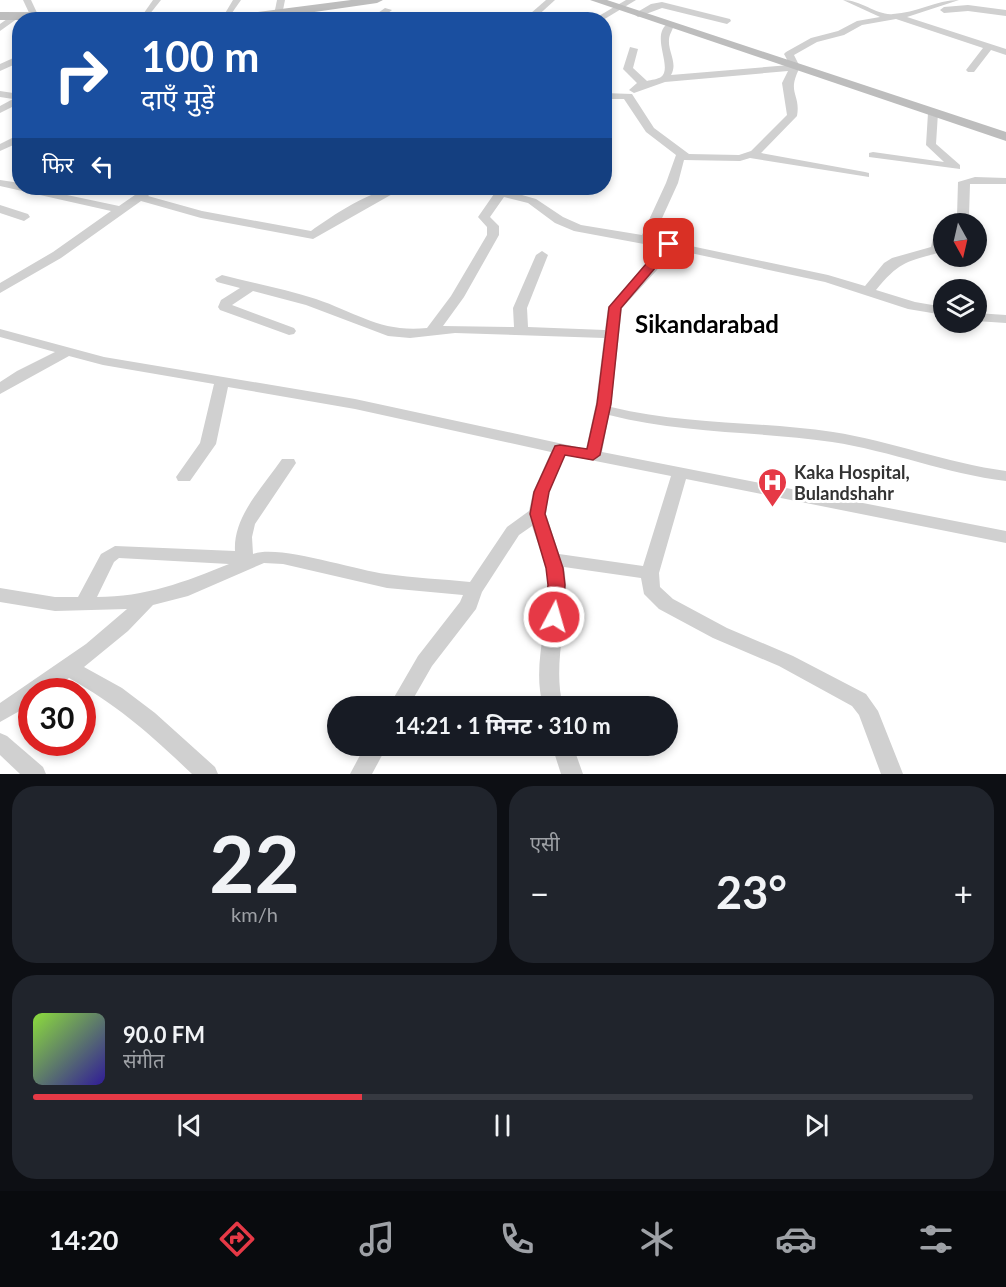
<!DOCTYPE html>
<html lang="hi">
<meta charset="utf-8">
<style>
:root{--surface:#171b24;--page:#20242c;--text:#f1f3f6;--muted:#9ea1a6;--line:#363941;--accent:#e63946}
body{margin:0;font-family:Lato,"Noto Sans Devanagari",sans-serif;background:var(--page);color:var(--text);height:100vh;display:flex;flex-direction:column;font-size:22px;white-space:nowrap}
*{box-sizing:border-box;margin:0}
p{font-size:20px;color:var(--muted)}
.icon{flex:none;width:33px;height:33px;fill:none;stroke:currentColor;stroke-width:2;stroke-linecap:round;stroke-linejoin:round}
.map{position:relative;height:774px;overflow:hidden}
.drawer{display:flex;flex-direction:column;gap:12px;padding:12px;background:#0d0f14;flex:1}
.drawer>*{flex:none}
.guide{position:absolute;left:12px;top:12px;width:600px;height:183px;border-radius:24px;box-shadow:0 3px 9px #0003;background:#1a4fa0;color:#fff;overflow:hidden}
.needle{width:39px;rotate:172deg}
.fabs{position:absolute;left:933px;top:213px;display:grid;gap:12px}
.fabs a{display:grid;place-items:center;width:54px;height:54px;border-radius:50%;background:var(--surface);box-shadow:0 3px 9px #0003;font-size:30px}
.speed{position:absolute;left:18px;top:678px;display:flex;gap:12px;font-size:30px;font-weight:700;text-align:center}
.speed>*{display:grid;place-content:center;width:78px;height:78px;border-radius:50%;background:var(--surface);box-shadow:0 3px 9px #0003;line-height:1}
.speed .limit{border:9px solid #d22;background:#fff;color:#111}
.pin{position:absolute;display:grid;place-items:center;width:51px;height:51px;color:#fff;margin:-26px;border-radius:12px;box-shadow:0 3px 9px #0006}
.me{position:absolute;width:66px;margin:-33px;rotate:6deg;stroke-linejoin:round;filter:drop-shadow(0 0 4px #0008)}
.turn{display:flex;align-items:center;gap:21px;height:126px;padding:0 30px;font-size:27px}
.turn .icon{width:78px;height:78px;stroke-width:2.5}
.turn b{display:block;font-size:42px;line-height:51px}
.then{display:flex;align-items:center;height:57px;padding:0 30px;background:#0003;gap:12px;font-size:22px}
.big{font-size:45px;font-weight:700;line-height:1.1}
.drawer .card{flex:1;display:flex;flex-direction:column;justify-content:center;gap:9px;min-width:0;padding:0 21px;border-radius:24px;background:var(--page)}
.drawer .dial{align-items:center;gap:0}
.dial b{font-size:78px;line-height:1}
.song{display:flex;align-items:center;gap:18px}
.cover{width:72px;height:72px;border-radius:9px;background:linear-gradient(135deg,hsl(90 70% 55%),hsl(250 70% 35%))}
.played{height:6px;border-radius:3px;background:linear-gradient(90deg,var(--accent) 35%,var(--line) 35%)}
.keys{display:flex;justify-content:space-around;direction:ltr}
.heat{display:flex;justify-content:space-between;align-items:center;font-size:33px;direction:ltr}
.drawer .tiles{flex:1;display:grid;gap:12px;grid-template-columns:1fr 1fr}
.card:last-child{grid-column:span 2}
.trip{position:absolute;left:327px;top:696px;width:351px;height:60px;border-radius:30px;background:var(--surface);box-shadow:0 3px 9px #0003;font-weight:700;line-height:60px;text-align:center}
.tab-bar{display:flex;height:96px;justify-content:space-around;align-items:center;background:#090b0e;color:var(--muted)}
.tab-bar .icon{width:42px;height:42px}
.tab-bar .selected{color:var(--accent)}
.tab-bar b{font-size:27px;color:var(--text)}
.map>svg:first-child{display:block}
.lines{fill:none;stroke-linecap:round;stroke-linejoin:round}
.street{fill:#d0d0d0;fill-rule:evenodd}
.secondary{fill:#bdbdbd;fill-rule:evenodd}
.route{fill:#e63946;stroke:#96252e;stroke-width:1.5}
.labels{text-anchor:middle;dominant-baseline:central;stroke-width:6;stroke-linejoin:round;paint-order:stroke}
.poi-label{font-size:18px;font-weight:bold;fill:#333;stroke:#fff;text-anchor:start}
.district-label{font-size:24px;font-weight:bold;fill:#000;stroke:#fff}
</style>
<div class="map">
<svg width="1006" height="774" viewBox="0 0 1006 774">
<rect width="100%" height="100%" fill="#fff"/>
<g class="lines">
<g class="street">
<polygon points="23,0 31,0 39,17 38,19 32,19"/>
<polygon points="153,0 161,0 145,20 139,20"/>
<polygon points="233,0 241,0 227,20 221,20"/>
<polygon points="277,0 285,0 282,15 278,18 274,15"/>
<polygon points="546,0 555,0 533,20 523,20"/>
<polygon points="626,0 636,0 603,20 592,20"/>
<path d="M843 0C861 0 878 16 893 14 916 13 936 0 959 0L907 17 1006 49V55L991 50 974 72H968L966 70 983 48 896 19 862 25 844 35 817 42 794 55 800 67C786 94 801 93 797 116L761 153 865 172 869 173V177L750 158 740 161 684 160 678 183 653 238 828 275 865 286 884 263 892 258 931 247 934 234 944 226 941 252C906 262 900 261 876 290L915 302 944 307V315L908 309 825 282 672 249 657 270 622 308 611 407C684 425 759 421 833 432 891 441 947 463 1006 471V481C947 474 891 451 832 442 758 431 682 434 609 415L602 452 1006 531V543L686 479 659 573 660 587 673 599 727 628 793 656 866 694 878 711 903 774H881L859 715 852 706 779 666 713 638 659 609 644 594 641 578 564 567C572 613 551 660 563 706H543C532 666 548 626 548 585 548 565 538 545 532 526L519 535 482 592 476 609 432 666 409 706H389L418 656 460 602 463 595 387 588 283 564 264 563 188 596 153 605 128 631 84 667 122 688 155 713 215 767 218 774H192C150 734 120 707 69 678L49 692H32V704L0 722V703L86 644 127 609 55 611 0 602V588L55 597H78L101 554 115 546 235 551C233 516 263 487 282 459H294L296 463 255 524 252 537 253 554C279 544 354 570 386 574 414 578 442 579 470 582L507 527 529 511 533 492 551 452 355 409 228 387 216 444 190 481H178L176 477 200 443 214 384 103 365 69 356 0 394V382L17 371 55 352 0 337V329L104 357 355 399 586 449 596 403 604 338 455 333 410 338 388 336 306 305 253 291 232 305 294 328 296 331 294 334 289 335 220 310 218 307 221 300 240 288 217 282 215 279 222 275C253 283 286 289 316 299 357 313 382 333 427 328L451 296 487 235V227L478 217 494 194 483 190 482 188H498L536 199 563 217 581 225 642 235 666 183 676 155 646 132 624 99H604V93L632 94 654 128 689 154 739 155 751 151 787 115 782 83 788 71 665 82 634 93 629 90 637 83 623 69 630 47 638 49 633 68 647 81C651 80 658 79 661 77 674 67 648 34 670 22L674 25C673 29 669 35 669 40 668 52 678 63 671 75L790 65 784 54 786 52 811 38 838 31 857 21 880 17ZM504 197 528 203 555 223 574 231 660 247 608 307 605 330 528 327 527 308 548 255 542 251 536 255 513 308 514 327 443 326 464 297 499 235V226L490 217ZM565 455 671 476 643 566 559 554 546 514 549 492ZM119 558 229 564C185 582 145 597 97 597L114 562Z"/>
<polygon points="662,2 730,19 731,21 727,24 662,8 638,17 634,14 651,4"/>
<polygon points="968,5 1006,10 1006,16 968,11 944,13 940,10 944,7"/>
<polygon points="385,8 392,10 379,20 368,20"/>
<polygon points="14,14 21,16 0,31 0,24"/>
<polygon points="20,55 20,62 0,71 0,64"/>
<polygon points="0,91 20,94 20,103 0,113 0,106 13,99 0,97"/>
<polygon points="933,110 938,113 936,144 960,165 960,169 869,157 869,153 873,152 944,162 926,145 928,113"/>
<polygon points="20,134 20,142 0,151 0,144"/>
<polygon points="975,177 1006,178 1006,184 970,184 969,216 964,224 952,224 957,216 958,182"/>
<path d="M0 180 20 183V188H34L119 206 145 188H157L148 196 202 211 311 231C332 216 377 185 403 188L313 239 201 218 141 201 61 258 0 293V283L53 252 111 211 0 186Z"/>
<polygon points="0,205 28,214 30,217 24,221 0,213"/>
<polygon points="976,313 1006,315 1006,323 976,321"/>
<polygon points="0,733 7,736 43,767 46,774 20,774 0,755"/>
<polygon points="365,746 387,746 372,774 350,774"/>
<polygon points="552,746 573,746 583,774 561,774"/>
</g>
<g class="secondary">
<polygon points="351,0 383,0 377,3 259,20 0,20 0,12 251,13"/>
<polygon points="590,0 607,0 1006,132 1006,141"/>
</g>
</g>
<polygon class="route" points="669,241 673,242 673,247 621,308 611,404 600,455 593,460 565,455 549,492 545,514 563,568 565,585 562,617 560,622 554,624 547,622 545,617 548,585 546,568 530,514 534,492 555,446 560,445 587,449 597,404 609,307 665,242"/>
<defs>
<symbol id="hospital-pin" viewBox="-11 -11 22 30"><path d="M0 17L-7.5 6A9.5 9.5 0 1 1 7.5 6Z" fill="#e63946" stroke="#fff"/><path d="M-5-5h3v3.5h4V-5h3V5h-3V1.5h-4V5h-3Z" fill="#fff"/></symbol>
</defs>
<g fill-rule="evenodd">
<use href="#hospital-pin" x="756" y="466" width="33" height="45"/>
</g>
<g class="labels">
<g class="poi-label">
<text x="794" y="472">Kaka Hospital,<tspan x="794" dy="21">Bulandshahr</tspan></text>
</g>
<g class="district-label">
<text x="707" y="323">Sikandarabad</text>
</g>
</g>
</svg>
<div class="fabs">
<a><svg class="needle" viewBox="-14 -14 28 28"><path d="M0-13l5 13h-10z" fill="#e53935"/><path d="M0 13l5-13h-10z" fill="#9ea1a6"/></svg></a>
<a><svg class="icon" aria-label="layers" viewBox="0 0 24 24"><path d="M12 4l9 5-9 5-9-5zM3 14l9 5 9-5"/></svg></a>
</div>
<div class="speed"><div class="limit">30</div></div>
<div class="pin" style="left:669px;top:244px;background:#d93025"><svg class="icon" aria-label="arrive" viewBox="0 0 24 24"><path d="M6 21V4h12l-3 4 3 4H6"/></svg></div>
<svg class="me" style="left:554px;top:617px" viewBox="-20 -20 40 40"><circle r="17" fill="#e63946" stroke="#fff" stroke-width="3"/><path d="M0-11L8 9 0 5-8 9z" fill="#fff"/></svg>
<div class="trip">14:21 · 1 मिनट · 310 m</div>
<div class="guide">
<div class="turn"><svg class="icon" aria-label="right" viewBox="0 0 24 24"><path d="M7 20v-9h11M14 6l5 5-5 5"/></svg><div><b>100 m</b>दाएँ मुड़ें</div></div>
<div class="then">फिर<svg class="icon" aria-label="left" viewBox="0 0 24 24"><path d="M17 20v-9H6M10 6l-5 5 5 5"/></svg></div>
</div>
</div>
<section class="drawer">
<div class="tiles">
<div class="card dial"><b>22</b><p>km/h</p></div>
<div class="card"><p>एसी</p>
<div class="heat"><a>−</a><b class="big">23°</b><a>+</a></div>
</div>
<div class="card">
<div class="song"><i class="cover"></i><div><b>90.0 FM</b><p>संगीत</p></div></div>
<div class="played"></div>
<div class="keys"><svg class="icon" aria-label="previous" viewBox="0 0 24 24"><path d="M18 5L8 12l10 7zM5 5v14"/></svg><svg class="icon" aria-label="pause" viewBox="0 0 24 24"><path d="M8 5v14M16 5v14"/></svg><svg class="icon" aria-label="next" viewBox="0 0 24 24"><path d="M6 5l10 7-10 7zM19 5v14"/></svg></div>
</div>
</div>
</section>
<nav class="tab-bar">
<b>14:20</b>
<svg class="icon selected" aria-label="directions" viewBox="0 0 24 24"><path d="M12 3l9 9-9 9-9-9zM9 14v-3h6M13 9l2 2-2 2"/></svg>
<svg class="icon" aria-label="music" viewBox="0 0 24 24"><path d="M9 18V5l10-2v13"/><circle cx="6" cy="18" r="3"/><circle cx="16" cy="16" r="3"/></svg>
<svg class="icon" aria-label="phone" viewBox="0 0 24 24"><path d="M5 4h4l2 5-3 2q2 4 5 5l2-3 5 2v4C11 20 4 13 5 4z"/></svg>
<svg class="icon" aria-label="climate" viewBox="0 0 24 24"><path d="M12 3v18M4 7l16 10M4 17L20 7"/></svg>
<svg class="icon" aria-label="car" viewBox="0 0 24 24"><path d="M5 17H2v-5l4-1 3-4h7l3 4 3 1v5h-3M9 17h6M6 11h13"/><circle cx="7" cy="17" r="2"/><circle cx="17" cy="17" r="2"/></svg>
<svg class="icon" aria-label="filters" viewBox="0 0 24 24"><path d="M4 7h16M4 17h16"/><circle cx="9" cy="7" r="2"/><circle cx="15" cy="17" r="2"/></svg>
</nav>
